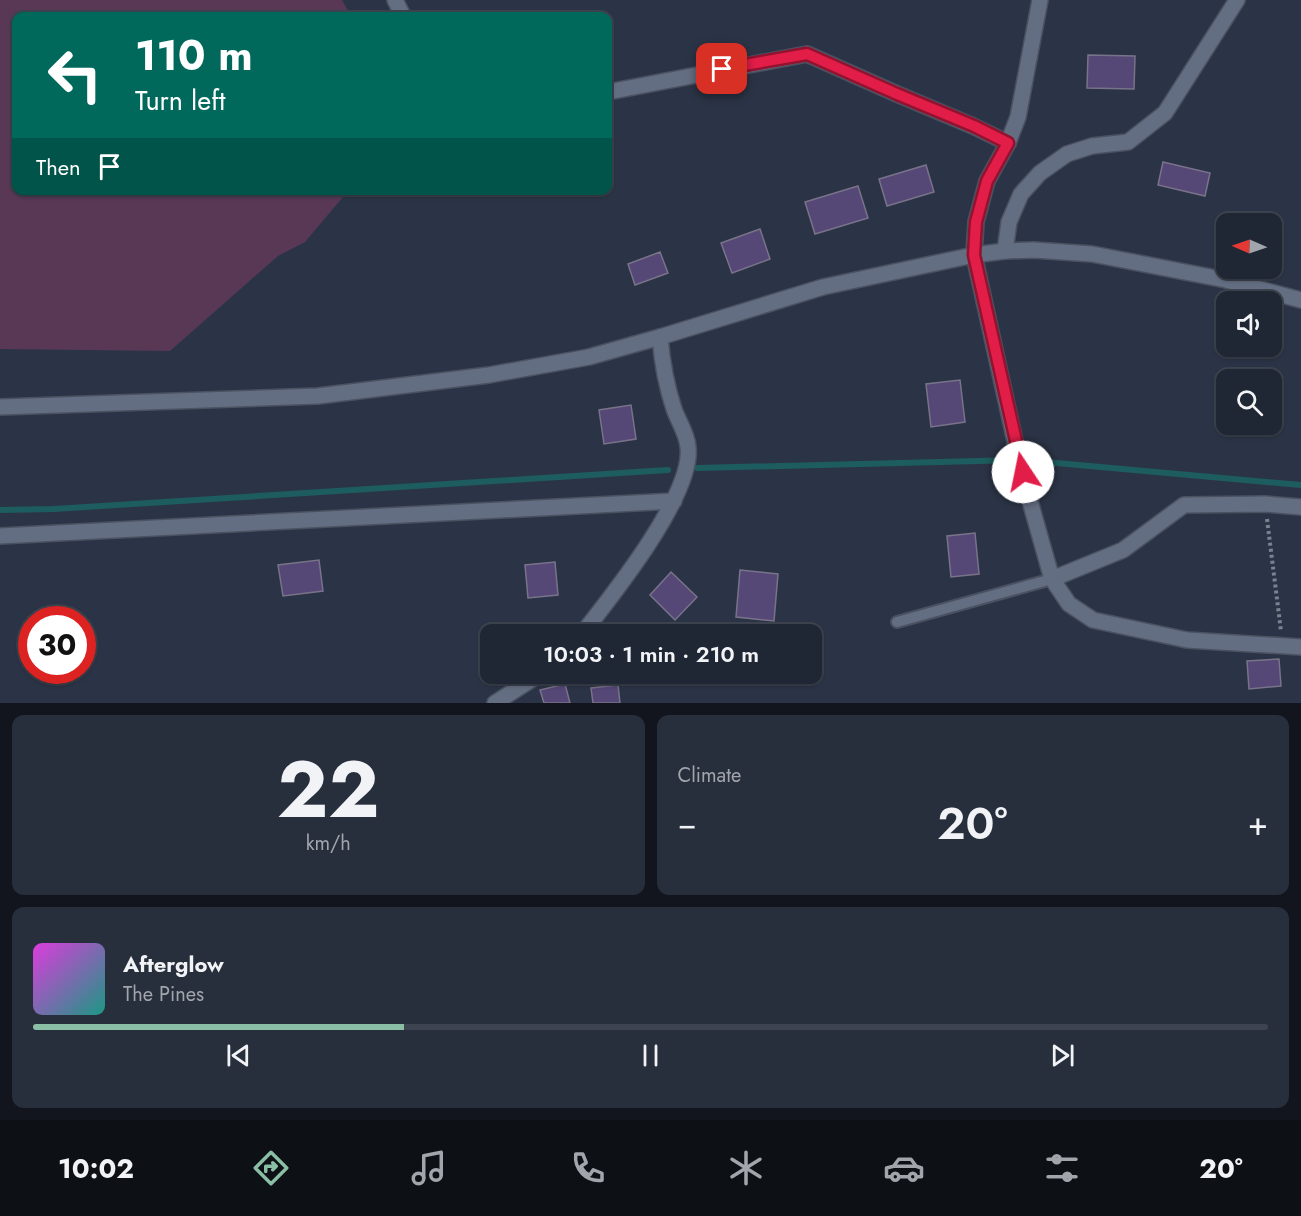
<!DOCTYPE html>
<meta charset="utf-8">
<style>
:root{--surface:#202734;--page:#282f3c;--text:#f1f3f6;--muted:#a2a5ac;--line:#3d444f;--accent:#8abfa5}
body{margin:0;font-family:Jost,sans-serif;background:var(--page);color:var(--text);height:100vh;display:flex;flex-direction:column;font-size:22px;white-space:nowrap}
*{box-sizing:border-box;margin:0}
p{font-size:20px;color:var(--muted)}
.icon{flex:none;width:33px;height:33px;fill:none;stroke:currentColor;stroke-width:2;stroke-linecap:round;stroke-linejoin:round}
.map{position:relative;height:703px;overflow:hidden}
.sheet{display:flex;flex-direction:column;gap:12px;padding:12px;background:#12151d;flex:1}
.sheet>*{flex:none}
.top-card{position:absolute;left:12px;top:12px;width:600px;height:183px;border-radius:12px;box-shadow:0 2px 4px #0004,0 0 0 2px var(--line);background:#00695c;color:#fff;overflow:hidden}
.needle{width:39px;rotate:272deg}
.tools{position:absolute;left:1216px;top:213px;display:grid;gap:12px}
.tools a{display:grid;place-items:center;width:66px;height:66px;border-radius:12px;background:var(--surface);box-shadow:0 2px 4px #0004,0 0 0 2px var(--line);font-size:30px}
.speed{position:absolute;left:18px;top:606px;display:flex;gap:12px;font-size:30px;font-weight:700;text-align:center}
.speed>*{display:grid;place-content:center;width:78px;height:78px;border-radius:50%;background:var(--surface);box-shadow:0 2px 4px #0004,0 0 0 2px var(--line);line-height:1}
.speed .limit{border:9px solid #d22;background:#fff;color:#111}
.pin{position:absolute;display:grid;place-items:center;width:51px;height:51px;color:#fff;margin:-26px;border-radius:12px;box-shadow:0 3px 9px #0006}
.me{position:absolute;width:66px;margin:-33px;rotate:349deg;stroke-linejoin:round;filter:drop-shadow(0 0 4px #0008)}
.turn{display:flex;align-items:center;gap:21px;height:126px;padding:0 24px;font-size:27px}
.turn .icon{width:78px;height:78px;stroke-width:2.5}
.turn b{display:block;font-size:42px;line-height:51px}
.then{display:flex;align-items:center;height:57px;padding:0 24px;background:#0003;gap:12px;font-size:22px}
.big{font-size:45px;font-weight:600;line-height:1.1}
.sheet .tile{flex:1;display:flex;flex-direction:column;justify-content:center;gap:9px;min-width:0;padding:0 21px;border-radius:12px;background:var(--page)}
.sheet .dial{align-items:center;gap:0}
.dial b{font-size:78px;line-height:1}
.song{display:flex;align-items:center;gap:18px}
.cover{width:72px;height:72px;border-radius:9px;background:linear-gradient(135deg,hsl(300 70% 55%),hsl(170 70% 35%))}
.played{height:6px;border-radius:3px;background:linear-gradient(90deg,var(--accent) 30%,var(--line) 30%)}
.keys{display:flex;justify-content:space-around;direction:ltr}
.heat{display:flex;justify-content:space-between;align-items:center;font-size:33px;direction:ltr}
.sheet .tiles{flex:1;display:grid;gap:12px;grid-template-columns:1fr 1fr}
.tile:last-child{grid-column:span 2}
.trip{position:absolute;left:480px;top:624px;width:342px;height:60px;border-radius:12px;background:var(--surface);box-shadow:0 2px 4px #0004,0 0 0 2px var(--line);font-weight:600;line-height:60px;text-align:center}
.menu{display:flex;height:96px;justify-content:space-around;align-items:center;background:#0d1015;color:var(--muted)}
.menu .icon{width:42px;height:42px}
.menu .current{color:var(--accent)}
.menu b{font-size:27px;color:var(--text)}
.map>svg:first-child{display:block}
.green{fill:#583855}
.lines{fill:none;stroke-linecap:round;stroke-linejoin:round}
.stream{stroke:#1d5d5f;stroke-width:6}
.building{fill:#554776;stroke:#79738a;stroke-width:1.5}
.lane-casing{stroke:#4a5161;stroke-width:14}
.street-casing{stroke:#4a5161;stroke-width:18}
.secondary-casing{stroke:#4a5161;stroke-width:18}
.path{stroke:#7a8291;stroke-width:4;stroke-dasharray:3 3;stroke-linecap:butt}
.lane{stroke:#646e82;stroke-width:10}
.street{stroke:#646e82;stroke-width:15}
.secondary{stroke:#646e82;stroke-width:15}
.route-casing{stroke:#92132f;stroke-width:15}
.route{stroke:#e11d48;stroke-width:10}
</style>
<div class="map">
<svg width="1301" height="703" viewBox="0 0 1301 703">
<rect width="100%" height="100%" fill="#2b3446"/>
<polygon class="green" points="0,0 342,0 351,16 16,16 16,190 348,191 305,242 278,256 170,351 0,349"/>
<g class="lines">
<g class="stream">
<polyline points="697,468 1023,460 1301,485"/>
<polyline points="0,510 54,509 668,470"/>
</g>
</g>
<g class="building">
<polygon points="1088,55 1135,56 1134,89 1087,88"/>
<polygon points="1163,162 1210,173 1205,196 1158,185"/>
<polygon points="926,165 934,192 887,206 879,179"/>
<polygon points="858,186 868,218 815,234 805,202"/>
<polygon points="760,229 770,259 732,273 721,243"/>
<polygon points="660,252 668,273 635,285 628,264"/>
<polygon points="960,380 965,422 931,427 926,384"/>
<polygon points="631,405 636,439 604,444 599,410"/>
<polygon points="975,533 979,574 951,577 947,536"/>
<polygon points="319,560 323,591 283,596 278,565"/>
<polygon points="555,562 558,595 528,598 525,565"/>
<polygon points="740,570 778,574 774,621 736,617"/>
<polygon points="671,572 697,597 675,620 650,595"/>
<polygon points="1279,659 1281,686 1249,689 1247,661"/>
<polygon points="565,684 570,703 544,703 540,690"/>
<polygon points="618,685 620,703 593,703 591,688"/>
</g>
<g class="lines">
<defs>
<polyline id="lane" points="897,622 1052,579"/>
<g id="street">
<polyline points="395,0 403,16"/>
<polyline points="1040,0 1018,117 1008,143 987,181 976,222 974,255 1022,473 1052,579 1069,604 1093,620 1187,640 1301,647"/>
<polyline points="608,92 807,54 897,94 973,126 1008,143"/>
<polyline points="1005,251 1009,222 1021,194 1040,173 1067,154 1092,146 1128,142 1165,113 1237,0"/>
<polyline points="0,536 674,501"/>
<polyline points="1052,579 1123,550 1184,505 1265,504 1301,507"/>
<path d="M582 634C611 597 694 494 688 447 687 433 678 421 674 409 666 385 662 362 660 337"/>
<polyline points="495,703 540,674"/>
</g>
<polyline id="secondary" points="0,407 318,396 489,375 589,357 660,337 823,287 974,255 1005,251 1034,250 1092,254 1226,280 1301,300"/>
</defs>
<use href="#lane" class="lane-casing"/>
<use href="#street" class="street-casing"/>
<use href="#secondary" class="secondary-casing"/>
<polyline class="path" points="1267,519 1281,631"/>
<use href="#lane" class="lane"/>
<use href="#street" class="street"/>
<use href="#secondary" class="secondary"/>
</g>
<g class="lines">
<defs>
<polyline id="route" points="722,69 807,54 897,94 974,126 1008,143 987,181 976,222 974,255 1023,472"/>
</defs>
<use href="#route" class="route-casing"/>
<use href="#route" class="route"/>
</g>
</svg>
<div class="tools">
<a><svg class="needle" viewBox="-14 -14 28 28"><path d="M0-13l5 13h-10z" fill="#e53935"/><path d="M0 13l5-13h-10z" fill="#a2a5ac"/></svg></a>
<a><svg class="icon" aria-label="sound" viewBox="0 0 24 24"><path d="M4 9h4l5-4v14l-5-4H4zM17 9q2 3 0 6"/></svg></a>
<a><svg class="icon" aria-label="search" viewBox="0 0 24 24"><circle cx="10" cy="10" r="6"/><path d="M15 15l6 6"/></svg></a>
</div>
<div class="speed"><div class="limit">30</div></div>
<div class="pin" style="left:722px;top:69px;background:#d93025"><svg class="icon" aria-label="arrive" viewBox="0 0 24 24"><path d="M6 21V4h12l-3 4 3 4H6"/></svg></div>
<svg class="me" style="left:1023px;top:472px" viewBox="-20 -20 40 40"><circle r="19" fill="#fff"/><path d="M0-13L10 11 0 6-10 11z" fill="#e11d48"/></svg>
<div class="trip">10:03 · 1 min · 210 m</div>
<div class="top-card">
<div class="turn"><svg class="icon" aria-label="left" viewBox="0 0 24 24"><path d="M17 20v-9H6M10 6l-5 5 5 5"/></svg><div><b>110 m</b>Turn left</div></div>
<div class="then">Then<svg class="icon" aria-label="arrive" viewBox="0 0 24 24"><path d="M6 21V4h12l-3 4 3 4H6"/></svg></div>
</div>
</div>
<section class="sheet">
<div class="tiles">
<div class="tile dial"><b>22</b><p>km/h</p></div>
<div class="tile"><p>Climate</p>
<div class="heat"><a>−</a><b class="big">20°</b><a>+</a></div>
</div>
<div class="tile">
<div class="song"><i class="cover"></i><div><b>Afterglow</b><p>The Pines</p></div></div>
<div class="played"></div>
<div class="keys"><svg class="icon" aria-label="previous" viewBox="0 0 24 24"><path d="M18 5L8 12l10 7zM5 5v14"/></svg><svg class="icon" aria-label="pause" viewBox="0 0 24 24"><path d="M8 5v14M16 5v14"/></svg><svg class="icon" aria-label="next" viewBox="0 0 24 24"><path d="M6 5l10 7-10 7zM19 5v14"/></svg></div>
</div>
</div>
</section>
<nav class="menu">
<b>10:02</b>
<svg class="icon current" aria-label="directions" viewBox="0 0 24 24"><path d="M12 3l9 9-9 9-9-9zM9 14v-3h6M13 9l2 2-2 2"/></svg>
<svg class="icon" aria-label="music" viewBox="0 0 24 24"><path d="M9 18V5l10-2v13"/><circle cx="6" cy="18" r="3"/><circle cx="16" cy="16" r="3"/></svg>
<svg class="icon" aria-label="phone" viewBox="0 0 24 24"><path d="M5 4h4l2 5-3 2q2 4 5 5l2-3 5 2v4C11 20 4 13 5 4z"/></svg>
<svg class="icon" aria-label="climate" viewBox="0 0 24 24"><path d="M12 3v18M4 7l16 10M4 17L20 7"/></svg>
<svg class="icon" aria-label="car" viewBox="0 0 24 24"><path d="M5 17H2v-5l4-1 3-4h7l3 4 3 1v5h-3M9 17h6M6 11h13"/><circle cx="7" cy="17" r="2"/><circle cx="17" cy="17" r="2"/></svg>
<svg class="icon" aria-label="filters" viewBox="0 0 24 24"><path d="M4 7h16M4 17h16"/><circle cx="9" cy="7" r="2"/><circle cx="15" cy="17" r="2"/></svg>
<b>20°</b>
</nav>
